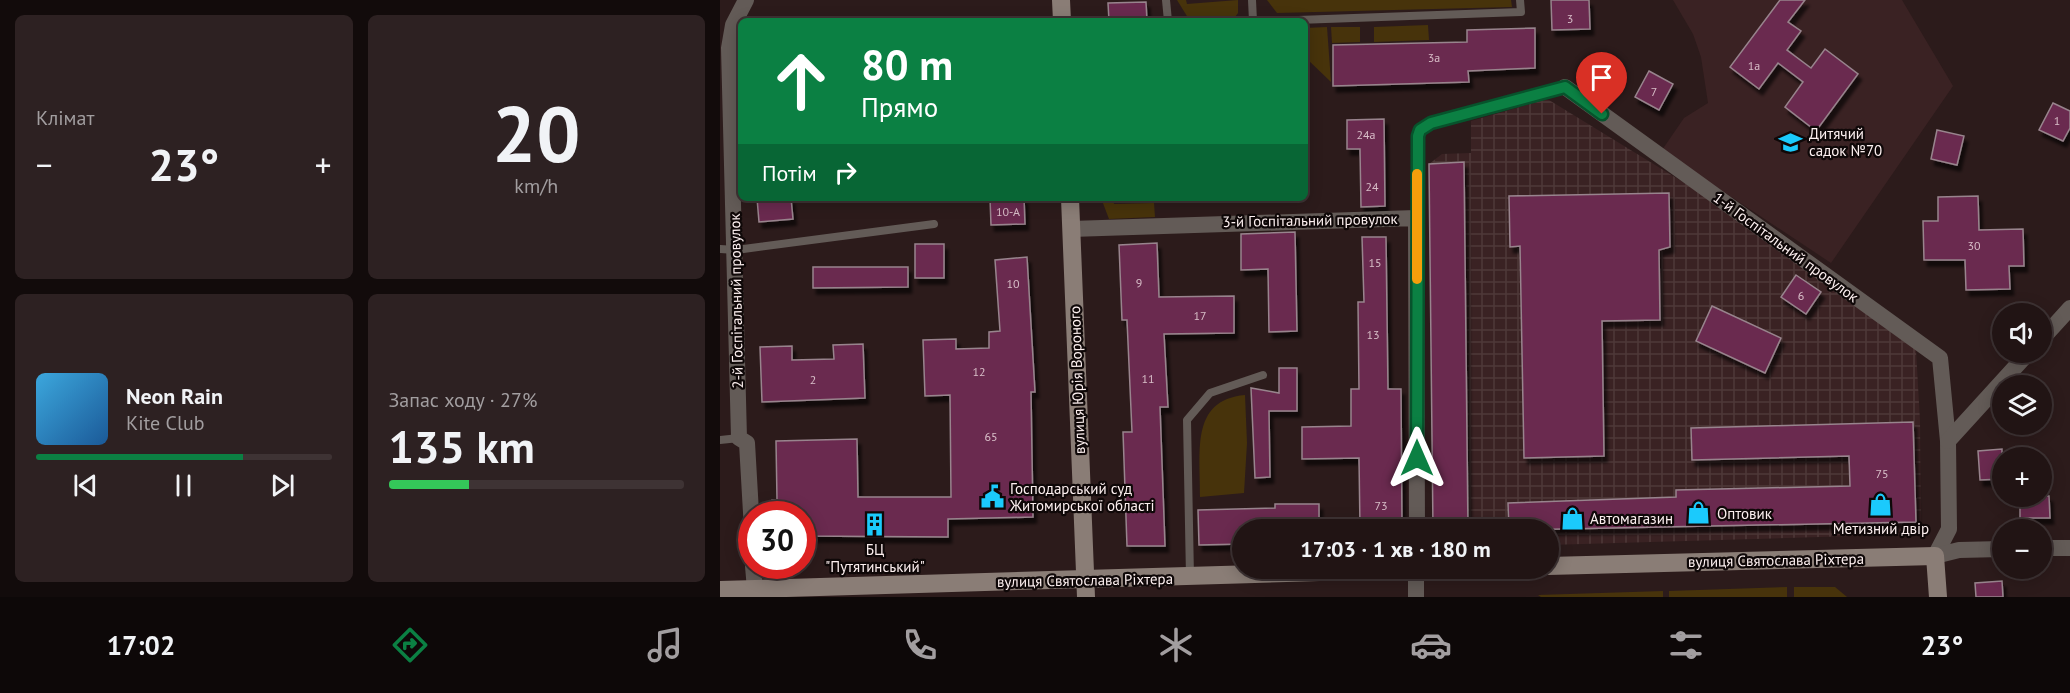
<!DOCTYPE html>
<html lang="uk">
<meta charset="utf-8">
<style>
:root{--surface:#211414;--page:#2d2122;--text:#f1f3f6;--muted:#a29ea0;--line:#3e3334;--accent:#0b8043}
body{margin:0;font-family:"PT Sans",sans-serif;background:var(--page);color:var(--text);height:100vh;display:flex;flex-direction:column;font-size:22px;white-space:nowrap}
*{box-sizing:border-box;margin:0}
p{font-size:20px;color:var(--muted)}
.icon{flex:none;width:33px;height:33px;fill:none;stroke:currentColor;stroke-width:2;stroke-linecap:round;stroke-linejoin:round}
.map{position:relative;flex:1;overflow:hidden}
.sheet{display:flex;flex-direction:column;gap:15px;padding:15px;background:#120b0b;width:720px}
.sheet>*{flex:none}
.banner{position:absolute;left:18px;top:18px;width:570px;height:183px;border-radius:9px;box-shadow:0 3px 15px #0003,0 0 0 2px var(--line);background:#0b8043;color:#fff;overflow:hidden}
.controls{position:absolute;left:1272px;top:303px;display:grid;gap:12px}
.controls a{display:grid;place-items:center;width:60px;height:60px;border-radius:50%;background:var(--surface);box-shadow:0 3px 15px #0003,0 0 0 2px var(--line);font-size:30px}
.speed{position:absolute;left:18px;top:501px;display:flex;gap:12px;font-size:30px;font-weight:700;text-align:center}
.speed>*{display:grid;place-content:center;width:78px;height:78px;border-radius:50%;background:var(--surface);box-shadow:0 3px 15px #0003,0 0 0 2px var(--line);line-height:1}
.speed .limit{border:9px solid #d22;background:#fff;color:#111}
.pin{position:absolute;display:grid;place-items:center;width:51px;height:51px;color:#fff;margin:-62px -26px;border-radius:50% 50% 50% 0;rotate:-45deg;box-shadow:0 0 6px #0007}
.pin .icon{rotate:45deg}
.me{position:absolute;width:66px;margin:-33px;rotate:0deg;stroke-linejoin:round;filter:drop-shadow(0 0 4px #0008)}
.turn{display:flex;align-items:center;gap:21px;height:126px;padding:0 24px;font-size:27px}
.turn .icon{width:78px;height:78px;stroke-width:2.5}
.turn b{display:block;font-size:42px;line-height:51px}
.then{display:flex;align-items:center;height:57px;padding:0 24px;background:#0003;gap:12px;font-size:22px}
.big{font-size:45px;font-weight:800;line-height:1.1}
.sheet .card{flex:1;display:flex;flex-direction:column;justify-content:center;gap:9px;min-width:0;padding:0 21px;border-radius:9px;background:var(--page)}
.sheet .dial{align-items:center;gap:0}
.dial b{font-size:78px;line-height:1}
.song{display:flex;align-items:center;gap:18px}
.cover{width:72px;height:72px;border-radius:9px;background:linear-gradient(135deg,hsl(200 70% 55%),hsl(210 70% 35%))}
.played{height:6px;border-radius:3px;background:linear-gradient(90deg,var(--accent) 70%,var(--line) 70%)}
.keys{display:flex;justify-content:space-around;direction:ltr}
.heat{display:flex;justify-content:space-between;align-items:center;font-size:33px;direction:ltr}
.charge{height:9px;border-radius:4px;background:linear-gradient(90deg,#34c759 27%,var(--line) 0)}
.sheet .tiles{flex:1;display:grid;gap:15px;grid-template-columns:repeat(2,1fr)}
.trip{position:absolute;left:512px;top:519px;width:327px;height:60px;border-radius:30px;background:var(--surface);box-shadow:0 3px 15px #0003,0 0 0 2px var(--line);font-weight:800;line-height:60px;text-align:center}
.menu{display:flex;height:96px;justify-content:space-around;align-items:center;background:#0d0808;color:var(--muted)}
.menu .icon{width:42px;height:42px}
.menu .selected{color:var(--accent)}
.menu b{font-size:27px;color:var(--text)}
main{display:flex;flex:1;min-height:0}
.map>svg:first-child{display:block}
.built{fill:#3a2223}
.industrial{fill:url(#industrial-grid)}
.green{fill:#47330b}
.building{fill:#6b2a4f;stroke:#98848d;stroke-width:1.5;filter:url(#shadow)}
.lines{fill:none;stroke-linecap:round;stroke-linejoin:round}
.lane{stroke:#635b57;stroke-width:8}
.street{stroke:#635b57;stroke-width:16}
.secondary{stroke:#8a7d76;stroke-width:18}
.route-casing{stroke:#07532c;stroke-width:15}
.route{stroke:#0b8043;stroke-width:10}
.slow{stroke:#f59e0b;stroke-width:10}
.labels{text-anchor:middle;dominant-baseline:central;stroke-width:4.5;stroke-linejoin:round;paint-order:stroke}
.number-label{font-size:12px;fill:#d8bec8}
.poi-label{font-size:15px;fill:#fdf0f0;stroke:#0f0808;text-anchor:start}
.street-label{font-size:15px;fill:#fdf0f0;stroke:#0f0808}
</style>
<main>
<section class="sheet">
<div class="tiles">
<div class="card"><p>Клімат</p>
<div class="heat"><a>−</a><b class="big">23°</b><a>+</a></div>
</div>
<div class="card dial"><b>20</b><p>km/h</p></div>
<div class="card">
<div class="song"><i class="cover"></i><div><b>Neon Rain</b><p>Kite Club</p></div></div>
<div class="played"></div>
<div class="keys"><svg class="icon" aria-label="previous" viewBox="0 0 24 24"><path d="M18 5L8 12l10 7zM5 5v14"/></svg><svg class="icon" aria-label="pause" viewBox="0 0 24 24"><path d="M8 5v14M16 5v14"/></svg><svg class="icon" aria-label="next" viewBox="0 0 24 24"><path d="M6 5l10 7-10 7zM19 5v14"/></svg></div>
</div>
<div class="card"><p>Запас ходу · 27%</p><b class="big">135 km</b><div class="charge"></div></div>
</div>
</section>
<div class="map">
<svg width="1350" height="597" viewBox="0 0 1350 597">
<defs>
<pattern id="industrial-grid" width="8" height="8" patternUnits="userSpaceOnUse" patternTransform="scale(1.5)"><rect width="8" height="8" fill="#3a2223"/><path d="M0 4h8M4 0v8" fill="none" stroke="#4e3838"/></pattern>
<filter id="shadow"><feDropShadow dx="3.5" dy="6" stdDeviation="1.5" flood-color="#0009"/></filter>
</defs>
<rect width="100%" height="100%" fill="#2c1b1b"/>
<polygon class="built" points="953,0 1182,0 1233,86 1111,263 989,182 940,153 964,118 988,103 981,57 973,34"/>
<polygon class="industrial" points="824,100 829,100 1020,217 1196,350 1200,421 1201,534 828,545 828,530 713,529 709,164 722,154 751,153 751,121"/>
<g class="green">
<polygon points="457,0 466,0 467,4 518,0 518,13 512,21 470,21"/>
<polygon points="547,0 791,0 792,7 557,13"/>
<polygon points="708,25 709,40 654,42 654,27"/>
<polygon points="607,27 611,82 585,57 585,28"/>
<polygon points="611,27 640,27 640,42 612,43"/>
<polygon points="381,198 393,198 394,204 434,203 435,217 389,219"/>
<path d="M525 395 527 443 524 493 480 497C481 454 469 400 525 395Z"/>
<polygon points="1067,587 1067,597 949,597 949,591"/>
<polygon points="1074,587 1115,587 1127,597 1074,597"/>
<polygon points="943,591 943,597 821,597 818,595"/>
</g>
<g class="building">
<polygon points="831,0 869,0 870,29 832,30"/>
<polygon points="1060,0 1085,0 1068,22 1081,31 1067,50 1091,68 1105,49 1138,74 1096,131 1065,107 1083,82 1058,63 1039,89 1010,67"/>
<polygon points="426,2 427,21 389,21 388,3"/>
<polygon points="815,28 815,68 748,71 749,82 613,86 613,45 747,42 747,30"/>
<polygon points="929,71 953,84 939,110 915,97"/>
<polygon points="1333,103 1350,111 1350,128 1343,141 1319,130"/>
<polygon points="664,119 665,206 641,207 640,149 627,149 627,120"/>
<polygon points="1217,130 1244,136 1237,165 1211,159"/>
<polygon points="744,162 748,530 713,530 709,164"/>
<polygon points="949,193 950,247 939,250 940,320 882,321 884,456 804,458 800,246 790,247 789,196"/>
<polygon points="1258,196 1259,230 1303,229 1304,266 1289,266 1290,289 1246,290 1245,260 1204,260 1203,221 1218,221 1218,197"/>
<polygon points="37,198 71,198 73,219 39,222"/>
<polygon points="270,198 304,198 305,224 271,225"/>
<polygon points="575,232 577,331 549,332 548,269 521,270 521,234"/>
<polygon points="642,237 666,237 668,389 681,389 682,527 640,528 639,458 582,459 582,427 631,426 631,389 639,389 638,302 644,302"/>
<polygon points="437,243 439,297 514,296 514,333 444,334 448,407 440,407 445,546 407,546 403,432 412,432 407,320 402,320 399,245"/>
<rect x="195" y="244" width="29" height="34"/>
<polygon points="307,257 315,392 311,392 313,517 228,519 228,537 82,536 82,514 52,514 52,500 57,500 56,441 137,439 138,497 231,497 230,395 205,396 203,340 236,339 236,349 269,348 269,332 280,331 275,260"/>
<polygon points="93,267 188,267 188,287 93,288"/>
<polygon points="1076,275 1101,292 1086,314 1061,297"/>
<polygon points="992,306 1061,338 1045,373 976,341"/>
<polygon points="143,344 145,398 42,402 40,347 72,346 72,360 114,359 113,345"/>
<polygon points="559,368 577,368 577,411 549,411 550,477 535,478 531,388 559,393"/>
<polygon points="1193,422 1196,522 789,530 788,503 956,497 956,490 1130,486 1129,456 972,460 971,428"/>
<polygon points="1282,449 1282,479 1260,480 1258,451"/>
<polygon points="1300,496 1329,496 1330,518 1300,518"/>
<polygon points="555,504 599,504 599,530 522,530 522,544 479,545 478,510 555,508"/>
<polygon points="1282,581 1283,597 1256,597 1255,583"/>
</g>
<g class="lines">
<g class="lane">
<polyline points="446,0 448,21"/>
<polyline points="532,0 533,21"/>
<polyline points="549,21 801,12 800,0"/>
<polyline points="696,218 697,136 704,127 845,87"/>
<polyline points="0,249 16,250 214,224"/>
<polyline points="0,440 19,438"/>
<polyline points="470,577 467,420 490,393 543,375"/>
</g>
<g class="street">
<polyline points="26,0 13,25 9,48 19,438 27,443 32,530"/>
<polyline points="845,87 1220,358 1228,441 1229,529 1215,556"/>
<polyline points="351,229 696,218 697,530"/>
<polyline points="1322,339 1350,308"/>
<polyline points="1228,441 1309,352"/>
<polyline points="1322,548 1350,548"/>
<polyline points="1215,556 1239,550 1282,549"/>
<polyline points="33,566 35,589"/>
<polyline points="696,568 696,597"/>
</g>
<g class="secondary">
<polyline points="341,0 342,21"/>
<polyline points="350,198 366,597"/>
<polyline points="828,566 1215,556 1218,597"/>
<polyline points="0,590 731,568"/>
</g>
</g>
<g class="lines">
<defs>
<polyline id="route" points="697,458 698,136 700,130 711,123 845,87 882,114"/>
</defs>
<use href="#route" class="route-casing"/>
<use href="#route" class="route"/>
<polyline class="slow" points="697,279 697,174"/>
</g>
<defs>
<symbol id="school-bare" viewBox="-9 -9 18 18"><path d="M0-5L7-2L0 1L-7-2ZM-4 1L0 2.5L4 1V4Q0 6-4 4Z" fill="#1bcafc" stroke="#0f0808" stroke-width="2.5" paint-order="stroke"/></symbol>
<symbol id="civic-bare" viewBox="-9 -9 18 18"><path d="M-.6-6.5H3V-4.5H.6V-3L4-1V1h2V6H-6V1h2V-1L-.6-3ZM-1.2 2.5V6h2.4V2.5Z" fill="#1bcafc" stroke="#0f0808" stroke-width="2.5" paint-order="stroke"/></symbol>
<symbol id="shop-bare" viewBox="-9 -9 18 18"><path d="M-5-2.5h2.3a2.7 3.5 0 0 1 5.4 0H5L5.5 6h-11ZM-1.5-2.5h3a1.5 2.3 0 0 0-3 0Z" fill="#1bcafc" stroke="#0f0808" stroke-width="2.5" paint-order="stroke"/></symbol>
<symbol id="building-bare" viewBox="-9 -9 18 18"><path d="M-4-6H4V6H1V3H-1V6H-4ZM-2.5-4.3h1.7v1.8h-1.7ZM.8-4.3h1.7v1.8H.8ZM-2.5-1h1.7V.8h-1.7ZM.8-1h1.7V.8H.8Z" fill="#1bcafc" stroke="#0f0808" stroke-width="2.5" paint-order="stroke"/></symbol>
</defs>
<g fill-rule="evenodd">
<use href="#school-bare" x="1054" y="126" width="33" height="33"/>
<use href="#civic-bare" x="256" y="480" width="33" height="33"/>
<use href="#shop-bare" x="1144" y="488" width="33" height="33"/>
<use href="#shop-bare" x="962" y="496" width="33" height="33"/>
<use href="#shop-bare" x="836" y="502" width="33" height="33"/>
<use href="#building-bare" x="138" y="508" width="33" height="33"/>
</g>
<g class="labels">
<g class="number-label">
<text x="850" y="18">3</text>
<text x="714" y="57">3а</text>
<text x="1034" y="65">1а</text>
<text x="934" y="91">7</text>
<text x="1337" y="120">1</text>
<text x="646" y="134">24а</text>
<text x="652" y="186">24</text>
<text x="288" y="211">10-А</text>
<text x="1254" y="245">30</text>
<text x="655" y="262">15</text>
<text x="419" y="282">9</text>
<text x="293" y="283">10</text>
<text x="1081" y="295">6</text>
<text x="480" y="315">17</text>
<text x="653" y="334">13</text>
<text x="259" y="371">12</text>
<text x="428" y="378">11</text>
<text x="93" y="379">2</text>
<text x="271" y="436">65</text>
<text x="1162" y="473">75</text>
<text x="661" y="505">73</text>
</g>
<g class="poi-label">
<text x="1089" y="133">Дитячий<tspan x="1089" dy="17">садок №70</tspan></text>
<text x="290" y="488">Господарський суд<tspan x="290" dy="17">Житомирської області</tspan></text>
<text x="997" y="513">Оптовик</text>
<text x="870" y="518">Автомагазин</text>
<text x="1161" y="528" text-anchor="middle">Метизний двір</text>
<text x="155" y="549" text-anchor="middle">БЦ<tspan x="155" dy="17">"Путятинський"</tspan></text>
</g>
<g class="street-label">
<text transform="translate(590 220) rotate(-1)">3-й Госпітальний провулок</text>
<text transform="translate(1066 247) rotate(36)">1-й Госпітальний провулок</text>
<text transform="translate(16 301) rotate(-91)">2-й Госпітальний провулок</text>
<text transform="translate(357 380) rotate(-92)">вулиця Юрія Вороного</text>
<text transform="translate(1056 560) rotate(-1)">вулиця Святослава Ріхтера</text>
<text transform="translate(365 580) rotate(-1)">вулиця Святослава Ріхтера</text>
</g>
</g>
</svg>
<div class="controls">
<a><svg class="icon" aria-label="sound" viewBox="0 0 24 24"><path d="M4 9h4l5-4v14l-5-4H4zM17 9q2 3 0 6"/></svg></a>
<a><svg class="icon" aria-label="layers" viewBox="0 0 24 24"><path d="M12 4l9 5-9 5-9-5zM3 14l9 5 9-5"/></svg></a>
<a>+</a>
<a>−</a>
</div>
<div class="speed"><div class="limit">30</div></div>
<div class="pin" style="left:882px;top:114px;background:#d93025"><svg class="icon" aria-label="arrive" viewBox="0 0 24 24"><path d="M6 21V4h12l-3 4 3 4H6"/></svg></div>
<svg class="me" style="left:697px;top:458px" viewBox="-20 -20 40 40"><path d="M0-17L14 15 0 8-14 15z" fill="#0b8043" stroke="#fff" stroke-width="4"/></svg>
<div class="trip">17:03 · 1 хв · 180 m</div>
<div class="banner">
<div class="turn"><svg class="icon" aria-label="ahead" viewBox="0 0 24 24"><path d="M12 20V5M6 11l6-6 6 6"/></svg><div><b>80 m</b>Прямо</div></div>
<div class="then">Потім<svg class="icon" aria-label="right" viewBox="0 0 24 24"><path d="M7 20v-9h11M14 6l5 5-5 5"/></svg></div>
</div>
</div>
</main>
<nav class="menu">
<b>17:02</b>
<svg class="icon selected" aria-label="directions" viewBox="0 0 24 24"><path d="M12 3l9 9-9 9-9-9zM9 14v-3h6M13 9l2 2-2 2"/></svg>
<svg class="icon" aria-label="music" viewBox="0 0 24 24"><path d="M9 18V5l10-2v13"/><circle cx="6" cy="18" r="3"/><circle cx="16" cy="16" r="3"/></svg>
<svg class="icon" aria-label="phone" viewBox="0 0 24 24"><path d="M5 4h4l2 5-3 2q2 4 5 5l2-3 5 2v4C11 20 4 13 5 4z"/></svg>
<svg class="icon" aria-label="climate" viewBox="0 0 24 24"><path d="M12 3v18M4 7l16 10M4 17L20 7"/></svg>
<svg class="icon" aria-label="car" viewBox="0 0 24 24"><path d="M5 17H2v-5l4-1 3-4h7l3 4 3 1v5h-3M9 17h6M6 11h13"/><circle cx="7" cy="17" r="2"/><circle cx="17" cy="17" r="2"/></svg>
<svg class="icon" aria-label="filters" viewBox="0 0 24 24"><path d="M4 7h16M4 17h16"/><circle cx="9" cy="7" r="2"/><circle cx="15" cy="17" r="2"/></svg>
<b>23°</b>
</nav>
